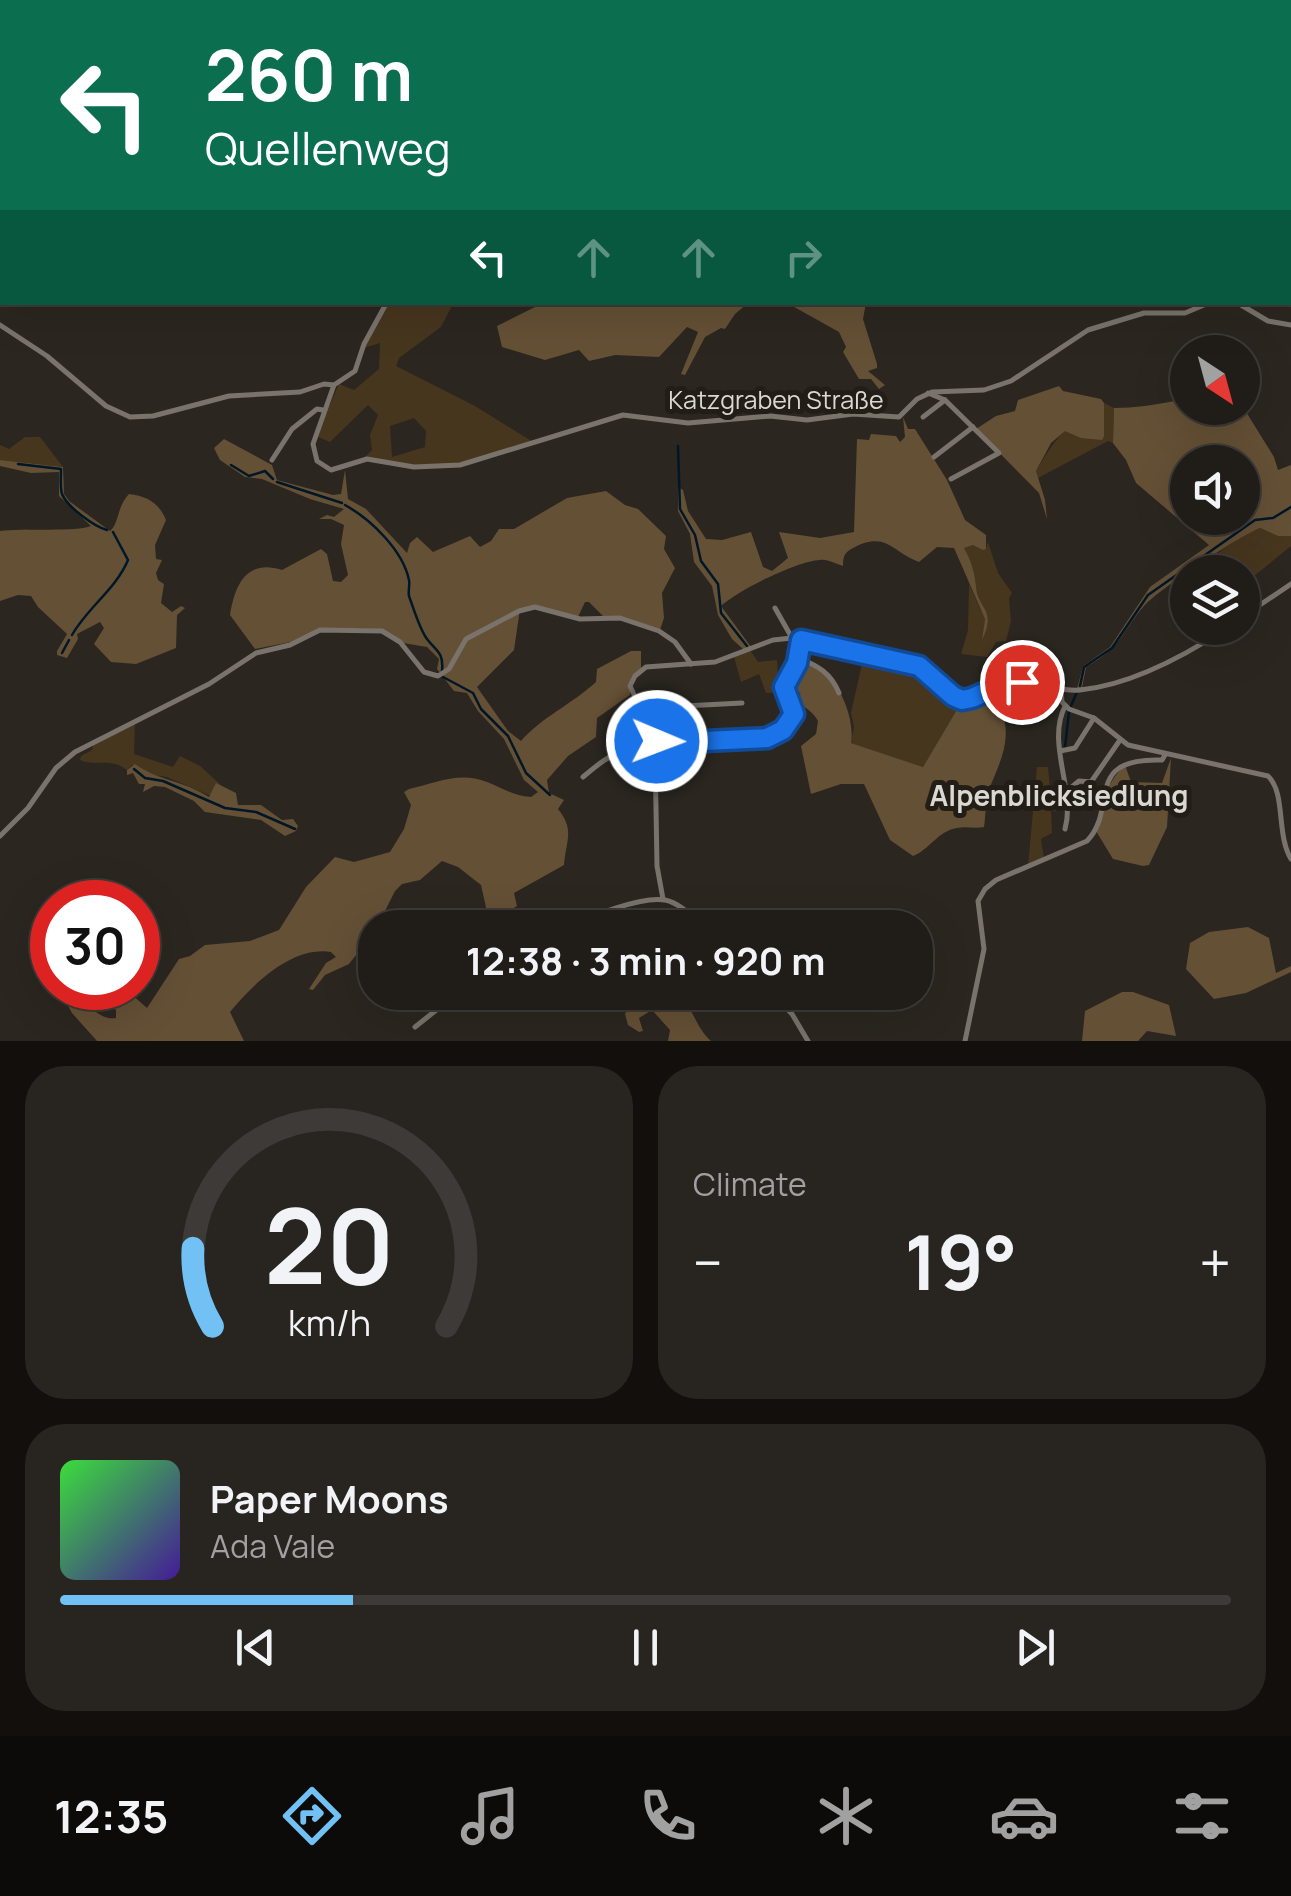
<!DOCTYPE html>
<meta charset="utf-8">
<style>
:root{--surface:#201c18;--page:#282521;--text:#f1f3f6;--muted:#a2a1a2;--line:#3d3a37;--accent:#72c1f5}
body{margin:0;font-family:Manrope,sans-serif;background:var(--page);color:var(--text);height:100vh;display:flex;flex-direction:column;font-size:38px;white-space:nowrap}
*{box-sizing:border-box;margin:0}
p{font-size:32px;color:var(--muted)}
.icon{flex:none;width:55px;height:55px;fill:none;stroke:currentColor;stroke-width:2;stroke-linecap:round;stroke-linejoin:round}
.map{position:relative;height:1041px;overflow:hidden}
.panel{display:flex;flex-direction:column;gap:25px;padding:25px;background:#120f0d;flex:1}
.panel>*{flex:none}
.top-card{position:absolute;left:0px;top:0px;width:1292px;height:305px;box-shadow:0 10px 40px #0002,0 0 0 2px var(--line);background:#0b6e4f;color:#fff;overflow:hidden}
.needle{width:65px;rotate:144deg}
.buttons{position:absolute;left:1170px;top:335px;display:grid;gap:20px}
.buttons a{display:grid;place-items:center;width:90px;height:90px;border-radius:50%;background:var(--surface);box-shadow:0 10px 40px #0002,0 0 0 2px var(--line);font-size:50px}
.speed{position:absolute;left:30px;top:880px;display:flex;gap:20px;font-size:50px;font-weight:700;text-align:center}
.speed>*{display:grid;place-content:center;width:130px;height:130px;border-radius:50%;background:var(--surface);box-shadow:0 10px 40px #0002,0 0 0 2px var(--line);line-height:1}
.speed .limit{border:15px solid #d22;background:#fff;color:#111}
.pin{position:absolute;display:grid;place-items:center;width:85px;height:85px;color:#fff;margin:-42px;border:5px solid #fff;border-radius:50%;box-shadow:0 2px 10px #0007}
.me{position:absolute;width:110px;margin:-55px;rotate:91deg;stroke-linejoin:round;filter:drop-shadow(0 0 8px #0008)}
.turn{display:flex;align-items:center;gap:35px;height:210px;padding:0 40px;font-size:45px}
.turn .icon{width:130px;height:130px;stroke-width:2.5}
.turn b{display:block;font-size:70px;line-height:85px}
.lanes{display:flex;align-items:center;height:95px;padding:0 40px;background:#0003;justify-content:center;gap:50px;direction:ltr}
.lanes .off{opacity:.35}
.big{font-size:75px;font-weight:700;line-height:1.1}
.panel .tile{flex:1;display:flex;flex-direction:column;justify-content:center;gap:15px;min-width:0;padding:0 35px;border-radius:40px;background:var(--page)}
.panel .dial{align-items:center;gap:0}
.dial svg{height:260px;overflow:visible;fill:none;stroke:var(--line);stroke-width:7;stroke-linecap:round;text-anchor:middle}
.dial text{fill:var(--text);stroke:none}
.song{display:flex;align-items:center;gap:30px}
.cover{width:120px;height:120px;border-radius:15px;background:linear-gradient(135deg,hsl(120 70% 55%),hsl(260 70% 35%))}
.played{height:10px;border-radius:5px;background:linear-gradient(90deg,var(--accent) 25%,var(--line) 25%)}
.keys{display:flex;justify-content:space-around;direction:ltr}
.heat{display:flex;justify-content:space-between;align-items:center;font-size:55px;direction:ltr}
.panel .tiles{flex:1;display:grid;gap:25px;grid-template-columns:1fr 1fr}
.tile:last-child{grid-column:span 2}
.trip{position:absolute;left:358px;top:910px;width:575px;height:100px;border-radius:40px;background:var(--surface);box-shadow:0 10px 40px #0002,0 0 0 2px var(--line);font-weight:700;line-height:100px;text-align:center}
.menu{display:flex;height:160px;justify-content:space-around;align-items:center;background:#0d0b0a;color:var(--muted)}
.menu .icon{width:70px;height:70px}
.menu .on{color:var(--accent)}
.menu b{font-size:45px;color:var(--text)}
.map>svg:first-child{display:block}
.green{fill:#47361e;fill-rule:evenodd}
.forest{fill:#645035;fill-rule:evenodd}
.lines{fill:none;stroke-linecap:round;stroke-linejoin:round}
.stream{stroke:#001728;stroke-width:2.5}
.minor{stroke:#79736c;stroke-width:5}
.major{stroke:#ac8234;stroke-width:8}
.highway{stroke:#ce8c0f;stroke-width:10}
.route-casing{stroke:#114b97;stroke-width:25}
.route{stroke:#1a73e8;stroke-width:18}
.labels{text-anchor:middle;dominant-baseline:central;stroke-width:10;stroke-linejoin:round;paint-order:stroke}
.street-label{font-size:25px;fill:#dbd7d3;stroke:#221d17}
.neighbourhood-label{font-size:28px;font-weight:bold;fill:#dbd7d3;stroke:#221d17}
</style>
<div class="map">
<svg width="1291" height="1041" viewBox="0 0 1291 1041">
<rect width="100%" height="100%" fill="#2b2620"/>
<g class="green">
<path d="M454 302 441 327 399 358 396 366 475 406 533 442 454 465H414L363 459 372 450 370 435 378 415 368 405 330 442 316 436 339 384 354 390 379 369 380 343 364 348 388 303ZM414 418 426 431 425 447 392 457 390 426Z"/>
<path d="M1104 403 1114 408 1113 443 1108 441 1038 478 1036 471C1045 456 1053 443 1065 430L1104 436Z"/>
<polygon points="25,437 40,437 63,467 0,460 0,445 9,449"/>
<polygon points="1260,528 1278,536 1291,536 1291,546 1243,585 1242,572 1223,572 1222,560 1200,572 1191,572 1245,534"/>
<path d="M988 542 998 573 1012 593 1009 598 1011 621 1006 641 996 642 987 657 961 654 968 630 969 584 985 619 983 635C991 608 980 610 976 587 973 570 973 564 964 548L973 545 986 549Z"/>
<polygon points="750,650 758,662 777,660 778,677 787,677 784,692 766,693 759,674 741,682 734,657"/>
<polygon points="864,655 919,668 962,701 923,767 851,743 854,727 851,713"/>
<path d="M135 722 134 754 173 767 180 756 200 766 221 785 216 784 211 796 167 777 146 774 132 765 127 770C110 757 96 767 80 760L81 756 92 750 94 742Z"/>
<polygon points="1037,767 1048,767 1050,788 1062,787 1065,810 1051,811 1052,833 1041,839 1044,859 1028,866"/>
</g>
<g class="forest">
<polygon points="543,303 748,303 735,314 725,329 721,328 705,337 685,375 681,374 698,332 687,327 659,357 615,355 589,361 579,350 545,360 502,347 497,326"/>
<polygon points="787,303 866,303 863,319 877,364 877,368 868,371 885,385 879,389 871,379 859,379 843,352 846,347 839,332"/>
<path d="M1187 379 1188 408 1243 407 1274 457 1278 470 1291 465V536H1278L1260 528C1239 536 1158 590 1144 606 1120 634 1123 646 1086 667L1082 688 1077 689 1083 666 1110 647 1150 587 1209 545 1136 483 1126 460 1113 443 1114 408C1135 408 1154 405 1174 401L1186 385 1183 380ZM1188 462H1242V518H1188Z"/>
<polygon points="1059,386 1063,391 1101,399 1104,403 1104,436 1102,440 1081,438 1065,431 1051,443 1036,471 1045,500 1047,519 1039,493 976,429 996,416 1015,411 1018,400"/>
<path d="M903 417 908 429H915L947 480 965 520 986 535V549L983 550 973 545 964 548C972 562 974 571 976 586 978 610 997 609 982 640L985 619 954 548 937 547 919 562C893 553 887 531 855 547 845 552 843 555 843 566 836 564 828 559 820 560 797 561 739 590 721 606L751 647 744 650 732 639 718 615 712 586 694 562 690 534 678 511V487L683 490 688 511 706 539 722 540 751 532 763 567 772 571 788 558 779 532 820 538 854 532 857 439 869 440 871 434 896 436 900 442 905 437Z"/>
<path d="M224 439 272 465 277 480 333 495 341 494 345 470 348 499 366 509 407 553 410 543 417 537 433 552 470 536 480 547 491 541 499 529H514L567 498 606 491 625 505 638 509 666 536 664 549 675 568 662 593 664 618 660 630 621 617H604L589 602H585L578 617 538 606 520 609 514 650 477 687 508 731 521 741C542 717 572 704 596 682L597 669 631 651H641V668L630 681V695L597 718 596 737 568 756 547 780 549 793 564 800 558 809C575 830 566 840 564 865L514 893 517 906C505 913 500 920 487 912L481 885 458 867 442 861 420 880 402 884 395 891 375 931 349 964 325 975 313 990 309 989 326 963 336 957 331 952C292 946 253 984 230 1012L244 1041H97L72 1013 58 988H78C85 1002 99 1021 116 1018V1010L104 1001 121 1007 130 993 147 1008 179 959 190 956 205 945 250 941 279 930 306 887 335 857 354 862 390 852 404 829 411 805 404 792 409 789C436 783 459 771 487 782 503 788 513 796 531 797L538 792 524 780 504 739 478 711 467 693 454 691 437 669 439 659 427 647 403 643 378 629 326 628 296 641 255 649 230 615C235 584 247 559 282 570L321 549 327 554 333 581 341 582 348 575 341 544 344 525 331 519H319L327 515 334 517 344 509 310 499 262 479 245 477 220 460 214 448Z"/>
<path d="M0 460 63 467 64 494 69 501 110 531C119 524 117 506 129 494 147 496 159 503 166 520L155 545 156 559 162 560 156 573 158 580 164 584 161 603 172 612 181 606 185 608 177 615 176 648 136 664 111 662 94 644 104 628 100 622 77 634 78 639 67 658 57 655V651L67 634 38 607 31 596 18 595 0 601V531C21 528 78 532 91 526L59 496V472L31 473 0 466Z"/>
<path d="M802 661C808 664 819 667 825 672 842 688 855 721 851 743L923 767 962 701 983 695 988 704 1001 710C1013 738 1000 762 990 787 985 799 986 815 984 827 975 829 966 826 957 828 938 831 929 850 913 856L890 840 864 784H841L811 794 801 746 816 734 818 721C810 706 797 706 787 693L801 694 788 683Z"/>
<path d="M1171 758 1167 827 1149 865 1143 866 1113 859 1096 831C1101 805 1106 783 1125 765L1131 782 1162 783Z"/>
<path d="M135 764C156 780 185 781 209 797L216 783 236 793 238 805H261L282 820 293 819 298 826 296 831 285 836 261 820 205 812 194 801 165 787 154 786 143 792 145 784H139L133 773 127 775V770Z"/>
<polygon points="1248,927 1269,938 1276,973 1291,966 1291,972 1246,993 1214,999 1186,969 1190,943 1209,932"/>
<polygon points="1122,992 1133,992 1169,1005 1176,1036 1147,1031 1138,1041 1082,1041 1085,1011"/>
<path d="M637 993H677C693 1006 695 1027 711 1041H668L670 1030 652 1010 639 1018 643 1031 639 1032 628 1025 625 1014Z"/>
</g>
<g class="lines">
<g class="stream">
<polyline points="630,0 635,2"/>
<polyline points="1047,0 1047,2"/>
<polyline points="268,2 277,0"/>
<polyline points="1290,161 1291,161"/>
<polyline points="1290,220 1291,220"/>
<polyline points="0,237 2,235"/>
<polyline points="678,446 680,509 695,535 701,561 718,584 721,613 747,646"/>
<path d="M18 464 61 469C61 477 60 487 62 494 67 507 95 527 107 530"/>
<polyline points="231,465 249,476 265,471 273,479"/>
<polyline points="277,482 342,503"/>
<path d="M345 505C372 520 403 551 409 580 410 585 408 590 409 596 413 607 420 630 427 639 436 651 444 652 442 671"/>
<path d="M72 635C88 607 116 589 128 560L113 532"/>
<polyline points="62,653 69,640"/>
<polyline points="443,677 473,693 481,709 508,736 526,773 550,795"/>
<polyline points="1080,686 1084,667 1112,648 1148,595 1255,520 1273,518 1291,507"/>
<polyline points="1071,706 1077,692"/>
<polyline points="1065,747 1069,712"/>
<polyline points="134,769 145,778 163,781 225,808 256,812 295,829"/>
</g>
<g class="minor">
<polyline points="431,0 435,2"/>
<polyline points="489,0 490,2"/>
<polyline points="517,0 522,2"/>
<polyline points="607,0 608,2"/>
<polyline points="639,0 646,2"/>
<polyline points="420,2 421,0"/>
<polyline points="986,2 989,0"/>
<polyline points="1064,2 1064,0"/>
<polyline points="1290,113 1291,113"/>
<polyline points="1290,210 1291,212"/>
<polyline points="0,229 2,232"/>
<polyline points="1290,239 1291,240"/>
<polyline points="387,302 364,344 355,371 334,385 313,444 317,461 331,470 367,459 414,467 460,465 623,415 688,423 770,416 807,420 853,414 899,417 917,399 932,392 984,390 1011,381 1088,330 1144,313 1185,313 1211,302"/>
<polyline points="1236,302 1268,321 1291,325"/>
<polyline points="0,325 47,356 106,406 130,417 153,416 229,396 300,392 324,384 334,385"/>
<polyline points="928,393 945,400 999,453 951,479"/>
<polyline points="923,417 945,400"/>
<polyline points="934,457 973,427"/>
<polyline points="272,460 292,429 317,409 323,410"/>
<polyline points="775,608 792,638"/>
<polyline points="1242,617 1291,584"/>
<path d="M799 658C818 666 831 673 839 693"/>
<path d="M1061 690 1062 702 1069 709 1094 718 1128 745 1268 776C1286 793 1276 834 1291 859"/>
<polyline points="665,707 742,703"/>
<polyline points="621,725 634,721 643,704"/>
<polyline points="1060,751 1075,748 1094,718"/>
<path d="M583 777C596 766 610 754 627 750 640 748 649 749 661 743L767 737 783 730 794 714 784 687 799 658 801 640"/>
<polyline points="1067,791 1079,781 1091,782 1120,740"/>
<path d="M1065 829C1076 790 1046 744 1065 706"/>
<polyline points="0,836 28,808 56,768 75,752 209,684 256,653 290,645 320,630 382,631 400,642 424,672 438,676 449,669 466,639 519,611 535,607 580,619 620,618 659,631 675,642 691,664"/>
<path d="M663 899 657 866 655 751 665 707 637 701 630 686 635 676 646 667 715 662 773 640 792 638 912 664C931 671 945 696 961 699 977 702 995 686 1012 684 1035 680 1057 692 1080 690 1130 685 1186 655 1227 628"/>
<path d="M566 928C589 917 640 896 665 900 680 903 694 917 704 928"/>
<polyline points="771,992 792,1014 808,1041"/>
<polyline points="415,1027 459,992"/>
<path d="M965 1041 984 949 978 901 985 889 996 880 1087 841C1119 808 1082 757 1162 760L1165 755"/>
</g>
<g class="major">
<polyline points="289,2 301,0"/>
<polyline points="0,262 2,260"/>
</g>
<g class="highway">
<polyline points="200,2 206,0"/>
<polyline points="220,2 226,0"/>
<polyline points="0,104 2,102"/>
<polyline points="0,112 2,110"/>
</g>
</g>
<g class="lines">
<defs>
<polyline id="route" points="657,741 655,746 661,743 767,738 783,730 794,714 784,687 797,663 801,640 919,666 953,696 962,700 972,698 999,686 1022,682"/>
</defs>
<use href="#route" class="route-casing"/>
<use href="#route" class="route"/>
</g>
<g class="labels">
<g class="street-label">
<text x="776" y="399">Katzgraben Straße</text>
</g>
<g class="neighbourhood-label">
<text x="1059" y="795">Alpenblicksiedlung</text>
</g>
</g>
</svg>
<div class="buttons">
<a><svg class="needle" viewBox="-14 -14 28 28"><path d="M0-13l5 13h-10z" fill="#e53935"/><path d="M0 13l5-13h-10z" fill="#a2a1a2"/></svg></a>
<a><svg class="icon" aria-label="sound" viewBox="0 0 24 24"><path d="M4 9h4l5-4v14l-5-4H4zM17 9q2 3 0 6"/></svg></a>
<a><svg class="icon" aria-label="layers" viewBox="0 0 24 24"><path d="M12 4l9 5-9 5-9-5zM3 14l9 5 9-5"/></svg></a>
</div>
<div class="speed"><div class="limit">30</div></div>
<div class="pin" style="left:1022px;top:682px;background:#d93025"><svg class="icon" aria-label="arrive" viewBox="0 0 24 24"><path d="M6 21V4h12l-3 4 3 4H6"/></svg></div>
<svg class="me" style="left:657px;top:741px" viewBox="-20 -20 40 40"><circle r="17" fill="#1a73e8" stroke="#fff" stroke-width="3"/><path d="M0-11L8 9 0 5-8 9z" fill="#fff"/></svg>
<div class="trip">12:38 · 3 min · 920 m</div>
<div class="top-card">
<div class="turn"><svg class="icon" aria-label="left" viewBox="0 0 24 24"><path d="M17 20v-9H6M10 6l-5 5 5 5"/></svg><div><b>260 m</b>Quellenweg</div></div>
<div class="lanes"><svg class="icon" aria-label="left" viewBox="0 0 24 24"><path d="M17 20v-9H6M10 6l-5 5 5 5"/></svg><svg class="icon off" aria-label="ahead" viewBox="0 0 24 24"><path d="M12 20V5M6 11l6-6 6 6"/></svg><svg class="icon off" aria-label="ahead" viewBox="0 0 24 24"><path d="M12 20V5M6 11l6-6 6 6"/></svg><svg class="icon off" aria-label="right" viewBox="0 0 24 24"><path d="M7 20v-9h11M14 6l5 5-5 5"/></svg></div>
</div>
</div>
<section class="panel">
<div class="tiles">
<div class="tile dial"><svg viewBox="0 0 100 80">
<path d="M14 69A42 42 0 1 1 86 69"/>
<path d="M14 69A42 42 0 0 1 8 45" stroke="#72c1f5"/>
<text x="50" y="56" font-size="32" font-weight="700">20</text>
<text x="50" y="72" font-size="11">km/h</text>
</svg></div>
<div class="tile"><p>Climate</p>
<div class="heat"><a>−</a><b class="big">19°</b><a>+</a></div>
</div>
<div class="tile">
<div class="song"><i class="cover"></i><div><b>Paper Moons</b><p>Ada Vale</p></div></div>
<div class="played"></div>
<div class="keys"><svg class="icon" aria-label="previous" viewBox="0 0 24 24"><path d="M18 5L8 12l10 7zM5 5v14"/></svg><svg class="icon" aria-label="pause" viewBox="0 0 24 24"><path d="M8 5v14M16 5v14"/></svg><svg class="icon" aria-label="next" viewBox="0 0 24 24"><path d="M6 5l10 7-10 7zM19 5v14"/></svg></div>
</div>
</div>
</section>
<nav class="menu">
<b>12:35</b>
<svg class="icon on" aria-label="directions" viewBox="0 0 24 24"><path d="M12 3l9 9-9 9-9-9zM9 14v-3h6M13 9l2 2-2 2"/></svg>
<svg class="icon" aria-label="music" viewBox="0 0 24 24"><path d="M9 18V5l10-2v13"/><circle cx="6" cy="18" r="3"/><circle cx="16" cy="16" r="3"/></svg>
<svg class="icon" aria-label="phone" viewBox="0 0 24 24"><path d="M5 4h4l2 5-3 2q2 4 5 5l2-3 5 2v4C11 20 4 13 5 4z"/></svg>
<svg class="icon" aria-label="climate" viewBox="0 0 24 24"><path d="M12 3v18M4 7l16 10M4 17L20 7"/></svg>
<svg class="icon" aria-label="car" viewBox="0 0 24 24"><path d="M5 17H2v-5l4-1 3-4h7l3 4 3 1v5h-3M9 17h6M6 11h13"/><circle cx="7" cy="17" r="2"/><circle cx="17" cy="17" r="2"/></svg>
<svg class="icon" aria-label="filters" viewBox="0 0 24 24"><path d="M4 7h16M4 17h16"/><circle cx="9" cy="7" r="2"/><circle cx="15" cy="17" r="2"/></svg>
</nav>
